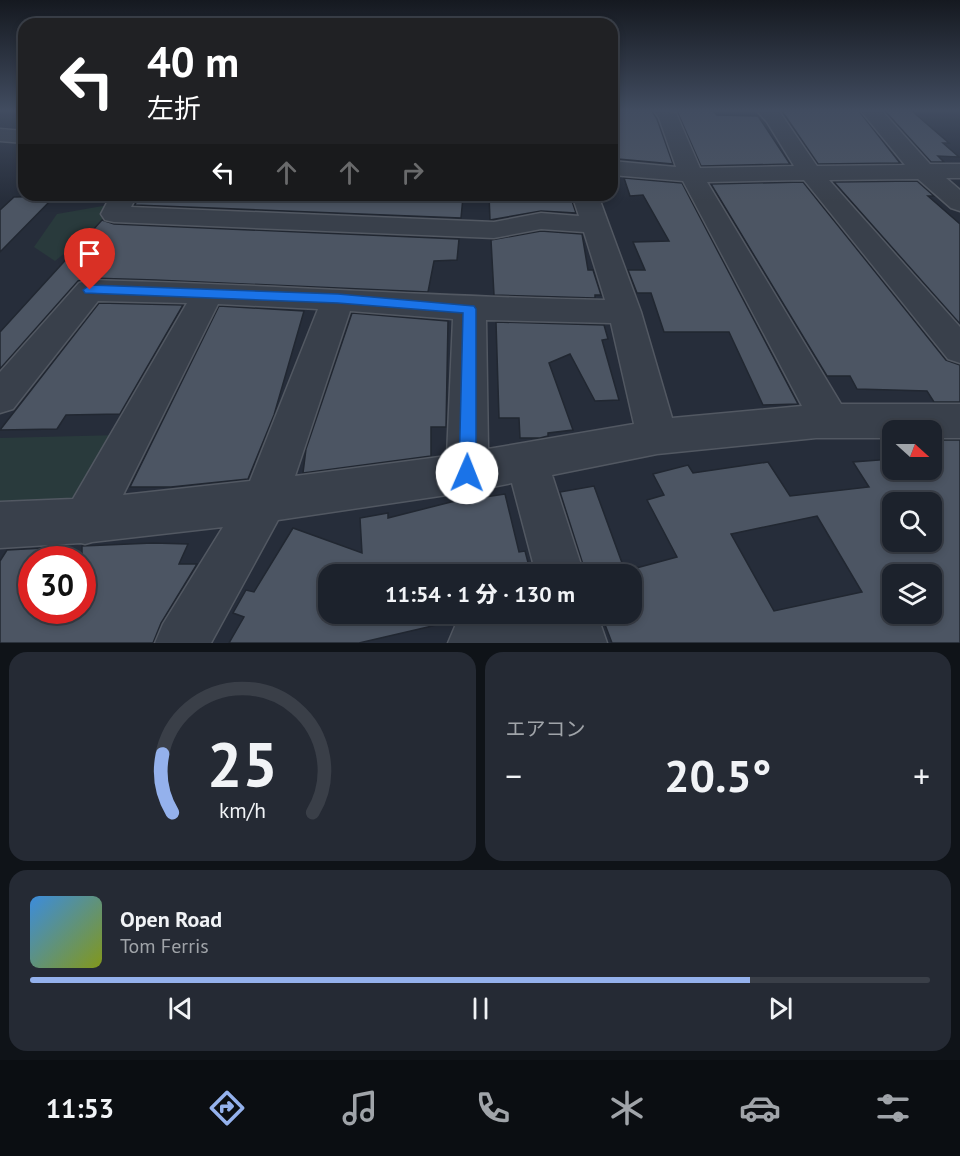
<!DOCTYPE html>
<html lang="ja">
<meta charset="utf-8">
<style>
:root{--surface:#1c222c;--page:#252a34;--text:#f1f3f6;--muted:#a0a4a9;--line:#3a3f48;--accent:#94b1ec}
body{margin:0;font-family:"PT Sans","Noto Sans JP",sans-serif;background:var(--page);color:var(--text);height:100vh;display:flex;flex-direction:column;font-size:22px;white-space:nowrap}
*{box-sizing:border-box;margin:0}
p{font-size:20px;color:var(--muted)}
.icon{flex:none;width:33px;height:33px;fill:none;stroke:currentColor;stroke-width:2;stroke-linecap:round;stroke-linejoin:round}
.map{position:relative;height:643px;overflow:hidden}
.details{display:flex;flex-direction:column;gap:9px;padding:9px;background:#0f1318;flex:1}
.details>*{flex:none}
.guide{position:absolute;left:18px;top:18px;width:600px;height:183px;border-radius:18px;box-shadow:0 3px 9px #0003,0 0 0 2px var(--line);background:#202124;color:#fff;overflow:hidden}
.needle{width:39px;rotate:111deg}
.controls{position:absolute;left:882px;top:420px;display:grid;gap:12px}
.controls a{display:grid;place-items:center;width:60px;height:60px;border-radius:12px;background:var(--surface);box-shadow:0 3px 9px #0003,0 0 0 2px var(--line);font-size:30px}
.speed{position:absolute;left:18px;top:546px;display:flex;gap:12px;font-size:30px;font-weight:700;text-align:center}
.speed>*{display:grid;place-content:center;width:78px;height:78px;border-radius:50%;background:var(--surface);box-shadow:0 3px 9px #0003,0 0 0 2px var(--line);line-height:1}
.speed .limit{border:9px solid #d22;background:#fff;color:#111}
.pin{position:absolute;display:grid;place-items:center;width:51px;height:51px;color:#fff;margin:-62px -26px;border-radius:50% 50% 50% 0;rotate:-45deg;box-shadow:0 0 6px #0007}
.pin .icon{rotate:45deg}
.me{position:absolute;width:66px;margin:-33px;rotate:1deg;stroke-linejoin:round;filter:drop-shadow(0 0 4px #0008)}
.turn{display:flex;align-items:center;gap:21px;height:126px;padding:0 30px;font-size:27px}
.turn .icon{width:78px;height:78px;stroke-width:2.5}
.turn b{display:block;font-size:42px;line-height:51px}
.lanes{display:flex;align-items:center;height:57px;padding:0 30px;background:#0003;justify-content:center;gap:30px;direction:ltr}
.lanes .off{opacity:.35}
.big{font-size:45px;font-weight:800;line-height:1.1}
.details .card{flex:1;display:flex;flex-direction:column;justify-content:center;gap:9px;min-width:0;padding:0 21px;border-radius:18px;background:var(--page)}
.details .dial{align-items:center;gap:0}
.dial svg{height:156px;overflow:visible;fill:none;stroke:var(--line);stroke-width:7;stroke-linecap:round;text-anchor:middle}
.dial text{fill:var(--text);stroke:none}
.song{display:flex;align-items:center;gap:18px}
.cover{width:72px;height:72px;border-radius:9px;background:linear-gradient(135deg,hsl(210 70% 55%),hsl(70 70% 35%))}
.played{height:6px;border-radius:3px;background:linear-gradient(90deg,var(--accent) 80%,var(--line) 80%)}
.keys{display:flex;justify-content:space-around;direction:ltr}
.heat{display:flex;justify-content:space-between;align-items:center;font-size:33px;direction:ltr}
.details .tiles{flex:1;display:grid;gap:9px;grid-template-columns:1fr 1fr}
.card:last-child{grid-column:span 2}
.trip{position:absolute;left:318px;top:564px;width:324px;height:60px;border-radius:18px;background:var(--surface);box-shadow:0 3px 9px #0003,0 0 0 2px var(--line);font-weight:800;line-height:60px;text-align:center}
.dock{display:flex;height:96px;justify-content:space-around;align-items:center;background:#0b0e12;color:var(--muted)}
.dock .icon{width:42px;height:42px}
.dock .on{color:var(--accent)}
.dock b{font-size:27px;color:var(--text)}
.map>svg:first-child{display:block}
.green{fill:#293a3c}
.building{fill:#4c5563;stroke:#212731;stroke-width:1.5;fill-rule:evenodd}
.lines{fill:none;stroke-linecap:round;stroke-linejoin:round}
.minor-casing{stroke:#525862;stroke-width:3}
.minor{fill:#39404b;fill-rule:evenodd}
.route{fill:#1a73e8;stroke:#114b97;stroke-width:1.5}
</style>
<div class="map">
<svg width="960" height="643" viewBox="0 0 960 643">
<rect width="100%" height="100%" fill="#262d3a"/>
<g class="green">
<polygon points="114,204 106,219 55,261 34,247 57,214"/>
<polygon points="120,435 80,511 0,515 0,438"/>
</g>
<g class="building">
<polygon points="612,111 652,111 657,119 673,164 618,159 612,141"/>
<polygon points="677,111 713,111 717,115 758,116 790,164 701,166"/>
<polygon points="782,111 859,111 900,163 818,164"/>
<polygon points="885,111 912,111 949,143 943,143 959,157 938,156 944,162 931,162"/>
<polygon points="624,178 682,183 798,404 763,405 729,332 664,332 651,293 637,293 628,270 645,270 633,242 669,241 643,195 630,196"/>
<polygon points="917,181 934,196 928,196 960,224 960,324 834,182"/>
<polygon points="803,182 946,360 960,365 960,402 934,402 927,391 857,389 850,376 827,376 711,184"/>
<polygon points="139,195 366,195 463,197 461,218 135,205"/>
<polygon points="489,195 570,195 576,213 541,211 490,220"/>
<polygon points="55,196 0,252 0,210 14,197"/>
<polygon points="102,220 114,224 459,239 457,260 434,261 428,292 155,280 90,278 78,281 0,369 0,332"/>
<polygon points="541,231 582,234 588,270 593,270 601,295 595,295 595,298 494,295 491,240"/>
<polygon points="99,303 183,305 120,414 66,415 57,429 0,430"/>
<polygon points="219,306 304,311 274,415 248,479 171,487 130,487"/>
<polygon points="352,313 448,321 446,427 431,427 431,456 303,473 306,449"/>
<polygon points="496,322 604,325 608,339 602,340 619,400 595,401 570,354 549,363 573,430 548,433 548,436 540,438 520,438 519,418 499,418"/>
<path d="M932 440H960V643H612L601 614H632V574H586L560 492 594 486 625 571 677 557 647 500 664 495 653 474 688 465 693 473 768 462 790 496 869 487 853 462 892 459V470H932ZM892 502H932V542H892ZM817 516 862 592 774 611 731 534ZM892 574H932V614H892Z"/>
<polygon points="505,494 519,552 525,551 531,574 328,574 328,614 470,614 471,617 359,643 229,643 244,617 233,613 246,590 254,592 293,528 362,553 360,518 388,513 388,518 451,502"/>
<polygon points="153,543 188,544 179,564 197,564 161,623 153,643 0,643 0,561 7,550 44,548 37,560 32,560 32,610 82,610 82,546"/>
</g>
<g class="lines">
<defs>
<g id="minor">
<path d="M654 111 676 113 700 168 794 166 767 122 757 111H779L817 166 905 165 861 111H882L930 164H960V178H946L960 190V211L951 208 918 179 829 180 960 327V363L948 359 804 180 707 182 841 404H960V438H932V430H892V438H816L657 454 552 475 584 574H536L512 483 467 492 278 520 211 643H155L163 624 223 527 92 542 85 544 81 543 0 548V502L73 499 187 303 98 301 13 409 0 413V372L79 283 90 280C262 284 433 297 605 300L584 232 541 229 494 238 114 222 105 220 101 214 111 195H137L131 207 494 222 541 213 579 216 572 195H598L641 312 672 418 802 406 683 181 612 175V161L676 167 659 118ZM218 304 318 309 250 481 123 495ZM350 311 453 319 447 456 295 476ZM486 320 611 323 634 424 488 449Z"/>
<polygon points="0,129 24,131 24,143 0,141"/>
<polygon points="485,614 597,614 607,643 448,643 456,624"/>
</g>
</defs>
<use href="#minor" class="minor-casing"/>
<use href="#minor" class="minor"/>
</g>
<linearGradient id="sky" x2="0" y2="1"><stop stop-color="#151920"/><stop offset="0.55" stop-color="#414c60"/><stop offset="1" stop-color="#414c60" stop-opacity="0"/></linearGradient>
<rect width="960" height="201" fill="url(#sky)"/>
<polygon class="route" points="90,285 338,294 474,306 476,309 476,473 474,479 467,481 461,479 459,473 463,313 338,303 85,293 83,290"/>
</svg>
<div class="controls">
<a><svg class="needle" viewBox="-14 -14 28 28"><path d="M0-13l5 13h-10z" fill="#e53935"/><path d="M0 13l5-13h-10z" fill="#a0a4a9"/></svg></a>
<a><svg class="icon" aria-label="search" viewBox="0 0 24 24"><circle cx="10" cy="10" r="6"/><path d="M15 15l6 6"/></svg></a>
<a><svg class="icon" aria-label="layers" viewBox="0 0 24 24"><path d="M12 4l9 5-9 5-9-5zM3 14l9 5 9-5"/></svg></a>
</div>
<div class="speed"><div class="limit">30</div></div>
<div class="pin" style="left:90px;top:290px;background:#d93025"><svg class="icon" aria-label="arrive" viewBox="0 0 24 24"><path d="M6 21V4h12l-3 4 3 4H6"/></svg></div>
<svg class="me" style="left:467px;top:473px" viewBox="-20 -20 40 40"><circle r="19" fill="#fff"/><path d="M0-13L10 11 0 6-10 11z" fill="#1a73e8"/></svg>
<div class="trip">11:54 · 1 分 · 130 m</div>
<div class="guide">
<div class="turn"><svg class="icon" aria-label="left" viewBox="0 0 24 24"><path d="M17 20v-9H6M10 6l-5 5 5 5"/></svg><div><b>40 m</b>左折</div></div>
<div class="lanes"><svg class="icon" aria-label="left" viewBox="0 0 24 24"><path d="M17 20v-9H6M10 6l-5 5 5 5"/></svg><svg class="icon off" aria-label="ahead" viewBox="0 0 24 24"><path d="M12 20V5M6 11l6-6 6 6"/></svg><svg class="icon off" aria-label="ahead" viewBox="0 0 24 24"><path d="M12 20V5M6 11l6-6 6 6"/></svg><svg class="icon off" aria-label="right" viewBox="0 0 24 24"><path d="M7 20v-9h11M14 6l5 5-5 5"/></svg></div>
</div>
</div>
<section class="details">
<div class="tiles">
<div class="card dial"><svg viewBox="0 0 100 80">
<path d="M14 69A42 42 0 1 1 86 69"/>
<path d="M14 69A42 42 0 0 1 9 39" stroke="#94b1ec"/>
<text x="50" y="56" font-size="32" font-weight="700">25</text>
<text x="50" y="72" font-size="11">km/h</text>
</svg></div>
<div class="card"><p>エアコン</p>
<div class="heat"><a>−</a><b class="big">20.5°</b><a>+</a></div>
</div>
<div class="card">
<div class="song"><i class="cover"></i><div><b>Open Road</b><p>Tom Ferris</p></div></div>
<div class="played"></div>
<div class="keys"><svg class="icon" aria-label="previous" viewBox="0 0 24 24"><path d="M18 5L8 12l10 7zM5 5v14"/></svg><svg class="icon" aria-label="pause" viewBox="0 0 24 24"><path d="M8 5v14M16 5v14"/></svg><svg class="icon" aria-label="next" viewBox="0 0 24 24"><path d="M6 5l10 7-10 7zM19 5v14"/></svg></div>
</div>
</div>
</section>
<nav class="dock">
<b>11:53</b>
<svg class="icon on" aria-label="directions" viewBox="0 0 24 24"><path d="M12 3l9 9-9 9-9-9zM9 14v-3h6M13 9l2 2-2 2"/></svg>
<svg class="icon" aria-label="music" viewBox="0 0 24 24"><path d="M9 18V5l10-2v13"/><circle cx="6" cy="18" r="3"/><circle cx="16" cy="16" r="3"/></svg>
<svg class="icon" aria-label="phone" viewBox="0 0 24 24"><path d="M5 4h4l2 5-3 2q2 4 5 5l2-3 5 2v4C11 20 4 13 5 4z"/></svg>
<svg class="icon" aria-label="climate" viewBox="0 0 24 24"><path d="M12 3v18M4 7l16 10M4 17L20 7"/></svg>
<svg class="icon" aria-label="car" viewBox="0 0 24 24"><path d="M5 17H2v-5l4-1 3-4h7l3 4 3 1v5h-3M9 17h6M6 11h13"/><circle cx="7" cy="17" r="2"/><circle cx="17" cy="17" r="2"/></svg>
<svg class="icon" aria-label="filters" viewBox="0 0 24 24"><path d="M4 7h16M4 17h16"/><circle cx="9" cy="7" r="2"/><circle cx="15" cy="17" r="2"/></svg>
</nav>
